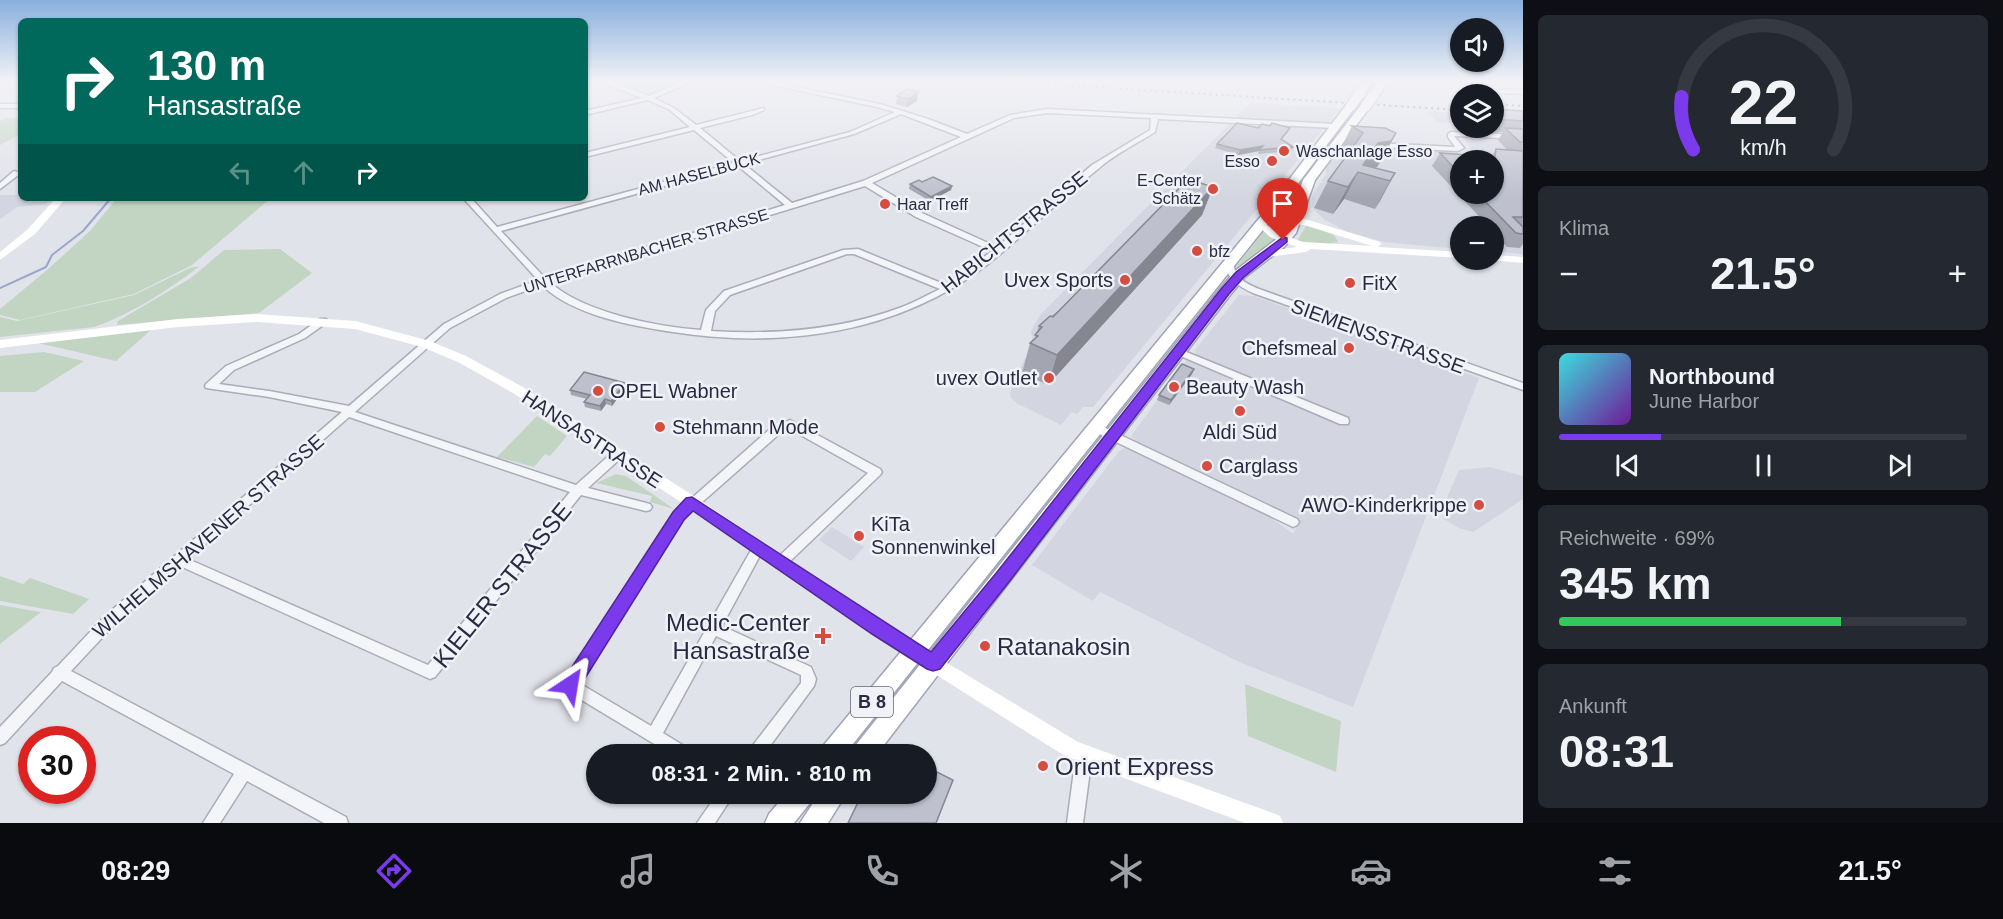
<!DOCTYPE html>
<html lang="de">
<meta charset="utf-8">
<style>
:root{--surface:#171b24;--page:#242831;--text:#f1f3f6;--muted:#9ea1a6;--line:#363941;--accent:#7c3aed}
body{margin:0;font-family:Arial,sans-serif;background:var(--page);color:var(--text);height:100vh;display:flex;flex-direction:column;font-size:22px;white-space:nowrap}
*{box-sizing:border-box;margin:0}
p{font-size:20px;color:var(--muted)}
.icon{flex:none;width:33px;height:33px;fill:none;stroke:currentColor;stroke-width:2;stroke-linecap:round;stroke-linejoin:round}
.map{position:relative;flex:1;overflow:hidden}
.side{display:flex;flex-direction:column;gap:15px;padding:15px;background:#0d0f14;width:480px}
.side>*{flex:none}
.top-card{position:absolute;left:18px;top:18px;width:570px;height:183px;border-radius:9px;box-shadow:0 2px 4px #0004;background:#00695c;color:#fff;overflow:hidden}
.controls{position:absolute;left:1450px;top:18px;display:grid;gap:12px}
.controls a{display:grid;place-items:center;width:54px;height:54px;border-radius:50%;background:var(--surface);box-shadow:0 2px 4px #0004;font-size:30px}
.speed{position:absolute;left:18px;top:726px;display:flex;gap:12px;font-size:30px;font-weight:700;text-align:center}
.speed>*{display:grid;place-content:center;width:78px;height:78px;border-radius:50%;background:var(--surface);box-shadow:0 2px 4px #0004;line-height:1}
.speed .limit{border:9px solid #d22;background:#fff;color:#111}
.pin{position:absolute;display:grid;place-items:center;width:51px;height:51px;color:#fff;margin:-62px -26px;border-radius:50% 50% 50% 0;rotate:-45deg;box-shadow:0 0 6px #0007}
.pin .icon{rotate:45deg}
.me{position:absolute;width:66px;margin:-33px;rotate:33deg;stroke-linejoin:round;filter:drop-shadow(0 0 4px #0008)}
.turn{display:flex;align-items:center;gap:21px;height:126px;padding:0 30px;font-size:27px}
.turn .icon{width:78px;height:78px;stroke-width:2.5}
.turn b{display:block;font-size:42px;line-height:51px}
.lanes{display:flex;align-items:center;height:57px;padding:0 30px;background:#0003;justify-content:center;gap:30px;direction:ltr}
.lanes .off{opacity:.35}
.big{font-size:45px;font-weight:700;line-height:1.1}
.side .widget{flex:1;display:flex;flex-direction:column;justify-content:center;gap:9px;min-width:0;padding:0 21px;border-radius:9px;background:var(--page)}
.side .dial{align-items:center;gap:0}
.dial svg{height:156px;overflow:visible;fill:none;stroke:var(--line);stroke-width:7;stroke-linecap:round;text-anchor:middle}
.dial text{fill:var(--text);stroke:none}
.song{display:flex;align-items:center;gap:18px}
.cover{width:72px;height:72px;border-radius:9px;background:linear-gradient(135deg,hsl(180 70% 55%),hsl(280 70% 35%))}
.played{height:6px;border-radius:3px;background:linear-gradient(90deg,var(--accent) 25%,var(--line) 25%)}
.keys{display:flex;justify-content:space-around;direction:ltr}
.heat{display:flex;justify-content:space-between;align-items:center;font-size:33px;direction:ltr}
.charge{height:9px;border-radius:4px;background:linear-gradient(90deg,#34c759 69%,var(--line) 0)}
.trip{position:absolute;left:586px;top:744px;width:351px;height:60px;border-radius:30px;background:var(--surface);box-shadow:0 2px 4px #0004;font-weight:700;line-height:60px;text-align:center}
.menu{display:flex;height:96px;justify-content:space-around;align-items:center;background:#090b0e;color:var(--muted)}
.menu .icon{width:42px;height:42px}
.menu .on{color:var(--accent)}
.menu b{font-size:27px;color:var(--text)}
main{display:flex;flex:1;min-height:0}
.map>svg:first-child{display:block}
.built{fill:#d3d5e0;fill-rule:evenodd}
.green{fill:#c2d5c2}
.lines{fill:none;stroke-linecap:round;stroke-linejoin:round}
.stream{stroke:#9aa7cc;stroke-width:2}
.street-casing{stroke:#aaacb8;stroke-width:3}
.primary-casing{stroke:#a0a4b7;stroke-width:3}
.street{fill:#f4f5f8;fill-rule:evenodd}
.secondary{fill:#fff;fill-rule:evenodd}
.primary{fill:#fff;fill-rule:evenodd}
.rail{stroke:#7a7e95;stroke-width:2;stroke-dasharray:2 4;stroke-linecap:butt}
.primary-bridge-casing{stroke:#a0a4b7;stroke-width:12;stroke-linecap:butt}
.primary-bridge{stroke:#fff;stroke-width:10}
.wall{fill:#a3a5b1;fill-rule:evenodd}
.shaded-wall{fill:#858690}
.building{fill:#bec0ce;stroke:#858690;stroke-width:1.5}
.route{fill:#7c3aed;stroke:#51269a;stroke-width:1.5}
.poi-dot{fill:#d54c40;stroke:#f1f2f8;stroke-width:2}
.labels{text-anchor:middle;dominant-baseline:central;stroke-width:5;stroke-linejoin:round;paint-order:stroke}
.far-poi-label{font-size:16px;fill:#282c43;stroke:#f1f2f8;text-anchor:start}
.far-street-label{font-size:16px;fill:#282c43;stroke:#f1f2f8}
.shield{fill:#f1f2f8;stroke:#646779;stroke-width:1.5}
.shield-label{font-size:18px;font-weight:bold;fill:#282c43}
.street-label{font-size:20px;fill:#282c43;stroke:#f1f2f8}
.poi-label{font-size:20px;fill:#282c43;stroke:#f1f2f8;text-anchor:start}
.near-street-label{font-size:24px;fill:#282c43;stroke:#f1f2f8}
.near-poi-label{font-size:24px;fill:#282c43;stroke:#f1f2f8;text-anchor:start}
</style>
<main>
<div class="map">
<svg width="1523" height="823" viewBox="0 0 1523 823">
<rect width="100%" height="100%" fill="#e1e3ea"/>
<g class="built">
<polygon points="1250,103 1341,108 1093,407 1083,407 1077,414 1072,412 1061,425 1018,404 1011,398 1010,392 1024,360 1033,347 1031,331 1040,315"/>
<path d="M1426 111 1461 113V128H1494L1523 117V254L1494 251V226H1461V249L1404 244 1384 242 1346 231 1325 220 1314 210 1312 205V196L1320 183H1324L1321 181 1326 175V168L1341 150 1398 154 1403 157 1401 154H1412L1409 149 1452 151 1479 159 1452 123 1437 122ZM1461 160H1494V194H1461Z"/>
<polygon points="0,195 21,195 21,198 53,198 48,200 50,201 46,204 17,207 0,219"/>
<polygon points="1239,295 1254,296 1479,378 1353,707 1239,662 1100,592 1093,601 1032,565 1119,451 1125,448 1265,513 1293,534 1299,521 1138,443 1131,436 1192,353 1196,354 1195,350"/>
<polygon points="1490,467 1523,476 1523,499 1473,532 1459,528 1444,519 1441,512 1459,470"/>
<polygon points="832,527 864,547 851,561 819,540"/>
</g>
<g class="green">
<polygon points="613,82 682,82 653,94"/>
<polygon points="7,118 21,119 21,134 0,145 0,121"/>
<polygon points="117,198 271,198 192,265 134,294 20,320 0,315 0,309 47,270 90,231"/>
<polygon points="1307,224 1334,235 1338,242 1327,244 1297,241"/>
<polygon points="1264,231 1276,240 1235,272 1234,270"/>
<polygon points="280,249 312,273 259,313 117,325 118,321 191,278 224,250"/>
<path d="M200 266C168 290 132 314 94 327L0 337V317L17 321 134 295 190 268Z"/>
<polygon points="152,329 116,361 38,343"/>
<polygon points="44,352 84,361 35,392 0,392 0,356"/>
<polygon points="537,416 567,436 550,456 545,454 534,467 497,457"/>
<polygon points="616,474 626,476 674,509 650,502 652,496 596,483"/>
<polygon points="0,576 23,584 30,578 89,599 73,614 0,601"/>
<polygon points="0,605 40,612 41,612 0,644"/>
<polygon points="1245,684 1341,721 1336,772 1248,736"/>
</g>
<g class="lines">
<polyline class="stream" points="0,288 46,267 52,255 83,231 111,198"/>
<defs>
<g id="street">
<path d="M600 82H610L649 96 682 82H691L654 98 674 108 696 125 764 108V110L752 115 700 128 740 161 850 132 895 112 877 107 757 82H771L880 104 928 119 967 134 1010 115 1047 109 1335 124 1338 126 1335 128 1158 119 1155 132C1136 144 1115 154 1098 169 1060 199 1026 234 988 264 898 334 782 349 673 332 632 326 572 315 542 285L506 298 450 328 355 412 576 485 613 452H621L623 455 621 458 588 488 650 504 652 507 650 510 646 511 581 495 435 677 430 679 180 566 115 624 71 671 346 817 348 823H324L247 781 220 823H203L234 774 62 681 5 743 0 745V727L52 672 54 668 58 666 105 616 342 412 269 397 206 388 205 386 206 384 226 366 299 334 320 319H326L328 321 326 323 305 338 234 370 219 384 269 391 349 406 444 324 500 294 538 280 463 198H471L497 227 734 163 694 130 585 157V153L690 127 670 110 648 100 585 115V111L642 98ZM1047 113 1151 118 1150 130 1092 165 997 247 922 213 872 183 1014 118ZM901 114 961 137 863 181 792 203 744 164 854 134ZM738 166 785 205 545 278 501 231ZM865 186 916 217 992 251 946 285 858 249 843 250 724 291 706 310 701 330C658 327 581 312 550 282ZM847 254H854L940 289C927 295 915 302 902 307 841 330 776 335 711 331L715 311 730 295ZM349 417 570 492 428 665 188 559Z"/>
<polygon points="1483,89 1523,90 1523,94 1481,92 1481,90"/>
<rect x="0" y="104" width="21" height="4"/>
<polygon points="1451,132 1523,135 1523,139 1454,136 1464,148 1458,151 1376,147 1373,145 1376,143 1455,147 1448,137 1448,134"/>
<polygon points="14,171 21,173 0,189 0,183"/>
<path d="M1229 260 1233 263C1236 279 1245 283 1259 289L1523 383V390L1253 293C1238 286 1228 280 1225 263Z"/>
<polygon points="1179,349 1348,418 1349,421 1348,424 1340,424 1176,354 1174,352 1176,350"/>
<polygon points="790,420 880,469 882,472 880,475 784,567 780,568 776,567 774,563 776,559 868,473 790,429 778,435 683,519 579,683 651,726 754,545 758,543 762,545 764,548 722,626 811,667 816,679 814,686 764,754 748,754 750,749 801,683 801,675 716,636 663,733 689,749 692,754 671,754 565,690 563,685 675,513 770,429"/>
<polygon points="1095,423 1297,519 1299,522 1297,525 1293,527 1289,525 1091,430 1090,427"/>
<polygon points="1084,748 1089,750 1092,755 1083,823 1067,823 1076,755 1079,750"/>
<polygon points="717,794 734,794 715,823 697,823"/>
</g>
<g id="primary">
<polygon points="1363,82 1373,82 1363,95 1357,95 1355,93"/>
<polygon points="1378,82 1388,82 1378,97 1370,97 1369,95"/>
<polygon points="1347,104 1356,106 1270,221 845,754 819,754 823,746 1262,215"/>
<polygon points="1361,105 1370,107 1315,180 1296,233 1284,247 1245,277 1230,295 877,754 851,754 855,746 1220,289 1235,271 1274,241 1286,229 1303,180"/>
<polygon points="786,794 813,794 810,803 794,823 765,823 769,814"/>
<polygon points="819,794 846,794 828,823 800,823"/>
</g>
</defs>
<use href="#street" class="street-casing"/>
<use href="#primary" class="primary-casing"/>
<use href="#street" class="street"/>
<g class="secondary">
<polygon points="56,198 66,198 35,234 0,260 0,252 27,230"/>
<polygon points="1266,215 1305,219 1380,242 1381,244 1378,247 1461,252 1461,258 1311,249 1306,252 1268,257 1264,256 1264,252 1297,247 1270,237 1256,224 1261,221 1278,233 1303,242 1372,246 1304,225 1262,220 1261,218"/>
<polygon points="1494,255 1523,257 1523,263 1490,260 1494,260"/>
<polygon points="257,314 355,321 430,341 466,356 523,387 697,498 904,637 1078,742 1273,813 1280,816 1283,823 1245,823 1065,756 892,647 687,506 513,393 458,362 422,347 355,329 257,322 178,327 0,348 0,340 178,319"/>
</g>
<use href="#primary" class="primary"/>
<g class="rail">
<polyline points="1012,82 1461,110"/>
<polyline points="1494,104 1523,106"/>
</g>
<defs>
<g id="primary-bridge">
<polyline points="1351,106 1360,93"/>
<polyline points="1365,107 1374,95"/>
</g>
</defs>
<use href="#primary-bridge" class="primary-bridge-casing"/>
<use href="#primary-bridge" class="primary-bridge"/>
</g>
<g class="wall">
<polygon points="897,96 917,101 907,107 896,104"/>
<path d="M1494 109 1523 111V244L1520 248 1507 247 1494 233V226H1488L1432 166 1440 153 1491 157 1496 149 1507 150 1498 140 1503 132 1488 131 1484 128H1494ZM1461 160 1494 194H1461Z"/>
<polygon points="1270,126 1290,128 1288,132 1282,139 1293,147 1291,151 1258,154 1259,151 1238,155 1215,148 1217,144 1258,128"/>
<polygon points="1352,126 1396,133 1382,159 1377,167 1374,168 1395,173 1375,209 1344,199 1333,214 1314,208 1328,181 1346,156 1339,152"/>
<polygon points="922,182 952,186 951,190 930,201 909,189 910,184"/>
<polygon points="1213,187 1202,215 1048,385 1022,373 1030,343 1034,340 1039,326"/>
<polygon points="1194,369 1192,374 1169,405 1157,400 1159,395"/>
<polygon points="625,383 625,388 612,406 606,404 601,411 585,407 584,402 587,399 571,395 570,390"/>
</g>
<g class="shaded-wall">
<polygon points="918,92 917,101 907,107 908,99"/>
<polygon points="1396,133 1382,159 1377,167 1365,169 1363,165 1378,143"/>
<polygon points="1263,146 1259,151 1238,155 1240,150"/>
<polygon points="1358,172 1344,199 1333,214 1348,187"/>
<polygon points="1395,173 1380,201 1375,209 1390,181"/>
<polygon points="952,186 951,190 930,201 931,197"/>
<polygon points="1213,187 1202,215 1048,385 1057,355"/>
<polygon points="1194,369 1192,374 1169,405 1171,400"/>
<polygon points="625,383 625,388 612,406 611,401"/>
<polygon points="605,399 606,404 601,411 600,406"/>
</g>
<g class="building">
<polygon points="907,89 918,92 908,99 897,96"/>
<polygon points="1494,109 1523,111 1523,121 1495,119 1494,118"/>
<polygon points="1237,123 1258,128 1262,124 1270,126 1272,123 1290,128 1281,139 1293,147 1259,150 1263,146 1240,150 1217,144"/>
<polygon points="1352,126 1385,128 1396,133 1391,141 1378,143 1363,165 1395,173 1390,181 1358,172 1348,187 1328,181 1363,133"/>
<polygon points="1505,128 1523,129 1523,142 1520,142"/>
<polygon points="1496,149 1523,151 1523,217 1513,217 1523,227 1523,234 1516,233 1478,194 1494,194 1494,160 1461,160 1461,175 1440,153 1495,157"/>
<polygon points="933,177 952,186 931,197 910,184 919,180 922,182"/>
<polygon points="1188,179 1213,187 1057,355 1030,343 1038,336 1035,335 1042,327 1039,326 1050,316 1053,317"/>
<polygon points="1182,364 1194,369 1171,400 1159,395"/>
<polygon points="584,372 625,383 611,401 605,399 600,406 584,402 590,395 570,390"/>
<polygon points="885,745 903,754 880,754"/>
<polygon points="927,767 953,780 936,823 848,823 862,794 927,794"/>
</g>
<linearGradient id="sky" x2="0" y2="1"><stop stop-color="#89afdd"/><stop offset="0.41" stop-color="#f2f2f6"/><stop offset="1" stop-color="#f2f2f6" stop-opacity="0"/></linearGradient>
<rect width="1523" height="198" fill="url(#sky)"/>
<polygon class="route" points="1283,237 1287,238 1287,242 1244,277 1229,294 1009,582 940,669 933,671 927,669 872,634 693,511 684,520 577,691 570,693 564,691 561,685 564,679 673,512 686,498 692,497 931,652 997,572 1221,289 1236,272"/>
<g class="poi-dot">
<circle cx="1284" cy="151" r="6"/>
<circle cx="1272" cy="161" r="6"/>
<circle cx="1213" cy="189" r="6"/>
<circle cx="885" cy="204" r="6"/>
<circle cx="1197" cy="251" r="6"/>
<circle cx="1125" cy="280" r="6"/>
<circle cx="1350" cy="283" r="6"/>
<circle cx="1349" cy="348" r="6"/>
<circle cx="1049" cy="378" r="6"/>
<circle cx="1174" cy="387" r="6"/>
<circle cx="598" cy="391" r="6"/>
<circle cx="1240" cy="411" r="6"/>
<circle cx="660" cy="427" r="6"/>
<circle cx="1207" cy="466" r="6"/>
<circle cx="1479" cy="505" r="6"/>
<circle cx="859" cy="536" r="6"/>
<path d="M820 627h6v6h6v6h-6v6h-6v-6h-6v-6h6z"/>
<circle cx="985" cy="646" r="6"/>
<circle cx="1043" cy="766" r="6"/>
</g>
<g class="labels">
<g class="far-poi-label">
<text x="1296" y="151">Waschanlage Esso</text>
<text x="1260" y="161" text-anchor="end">Esso</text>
<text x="1201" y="180" text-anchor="end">E-Center<tspan x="1201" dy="18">Schätz</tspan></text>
<text x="897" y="204">Haar Treff</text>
<text x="1209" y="251">bfz</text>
</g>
<g class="far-street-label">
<text transform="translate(699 174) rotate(-15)">AM HASELBUCK</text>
<text transform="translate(646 251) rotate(-17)">UNTERFARRNBACHER STRASSE</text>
</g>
<rect class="shield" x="851" y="687" width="42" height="30" rx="4.5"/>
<g class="shield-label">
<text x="872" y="702">B 8</text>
</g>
<g class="street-label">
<text transform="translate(1014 232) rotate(-39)">HABICHTSTRASSE</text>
<text transform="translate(1378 336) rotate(20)">SIEMENSSTRASSE</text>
<text transform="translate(592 439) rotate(33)">HANSASTRASSE</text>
<text transform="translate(208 536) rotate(-41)">WILHELMSHAVENER STRASSE</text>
</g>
<g class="poi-label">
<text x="1113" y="280" text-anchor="end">Uvex Sports</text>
<text x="1362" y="283">FitX</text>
<text x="1337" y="348" text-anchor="end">Chefsmeal</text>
<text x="1037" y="378" text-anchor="end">uvex Outlet</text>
<text x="1186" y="387">Beauty Wash</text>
<text x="610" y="391">OPEL Wabner</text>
<text x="672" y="427">Stehmann Mode</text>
<text x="1240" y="432" text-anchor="middle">Aldi Süd</text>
<text x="1219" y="466">Carglass</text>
<text x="1467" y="505" text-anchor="end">AWO-Kinderkrippe</text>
<text x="871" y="524">KiTa<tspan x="871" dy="23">Sonnenwinkel</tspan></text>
</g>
<g class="near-street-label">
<text transform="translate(502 585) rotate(-51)">KIELER STRASSE</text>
</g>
<g class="near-poi-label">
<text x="810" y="622" text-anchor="end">Medic-Center<tspan x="810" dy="28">Hansastraße</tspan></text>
<text x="997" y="646">Ratanakosin</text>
<text x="1055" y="766">Orient Express</text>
</g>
</g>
</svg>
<div class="controls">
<a><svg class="icon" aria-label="sound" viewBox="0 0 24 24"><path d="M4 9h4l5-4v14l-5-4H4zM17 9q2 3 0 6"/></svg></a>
<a><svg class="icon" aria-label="layers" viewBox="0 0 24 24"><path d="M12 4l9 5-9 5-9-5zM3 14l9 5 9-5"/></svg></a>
<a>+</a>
<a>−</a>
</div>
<div class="speed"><div class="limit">30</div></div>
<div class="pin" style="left:1283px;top:240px;background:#d93025"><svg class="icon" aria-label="arrive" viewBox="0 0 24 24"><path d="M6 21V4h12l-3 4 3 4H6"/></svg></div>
<svg class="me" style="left:570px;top:685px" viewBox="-20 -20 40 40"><path d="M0-17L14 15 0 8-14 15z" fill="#7c3aed" stroke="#fff" stroke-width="4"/></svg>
<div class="trip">08:31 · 2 Min. · 810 m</div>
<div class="top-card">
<div class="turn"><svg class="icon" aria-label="right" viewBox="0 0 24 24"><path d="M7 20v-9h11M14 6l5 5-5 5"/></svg><div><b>130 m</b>Hansastraße</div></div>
<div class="lanes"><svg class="icon off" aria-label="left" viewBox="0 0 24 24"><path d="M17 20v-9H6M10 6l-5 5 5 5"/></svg><svg class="icon off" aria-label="ahead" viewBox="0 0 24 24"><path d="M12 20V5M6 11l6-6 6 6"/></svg><svg class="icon" aria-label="right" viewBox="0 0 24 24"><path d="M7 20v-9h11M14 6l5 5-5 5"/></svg></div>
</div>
</div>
<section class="side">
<div class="widget dial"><svg viewBox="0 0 100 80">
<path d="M14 69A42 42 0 1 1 86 69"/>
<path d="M14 69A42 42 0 0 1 8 42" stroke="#7c3aed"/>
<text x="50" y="56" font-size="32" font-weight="700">22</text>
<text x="50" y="72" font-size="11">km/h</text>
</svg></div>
<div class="widget"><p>Klima</p>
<div class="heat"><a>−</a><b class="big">21.5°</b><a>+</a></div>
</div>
<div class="widget">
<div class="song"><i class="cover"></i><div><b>Northbound</b><p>June Harbor</p></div></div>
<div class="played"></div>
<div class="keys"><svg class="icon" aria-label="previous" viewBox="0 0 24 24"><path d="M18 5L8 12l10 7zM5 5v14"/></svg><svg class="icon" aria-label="pause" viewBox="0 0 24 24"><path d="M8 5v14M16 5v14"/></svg><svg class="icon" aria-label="next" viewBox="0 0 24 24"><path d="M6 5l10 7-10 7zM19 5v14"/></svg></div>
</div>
<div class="widget"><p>Reichweite · 69%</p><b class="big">345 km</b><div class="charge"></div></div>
<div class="widget"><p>Ankunft</p><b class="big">08:31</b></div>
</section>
</main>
<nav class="menu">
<b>08:29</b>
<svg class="icon on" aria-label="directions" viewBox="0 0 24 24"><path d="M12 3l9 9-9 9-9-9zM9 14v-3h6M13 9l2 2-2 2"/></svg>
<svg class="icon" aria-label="music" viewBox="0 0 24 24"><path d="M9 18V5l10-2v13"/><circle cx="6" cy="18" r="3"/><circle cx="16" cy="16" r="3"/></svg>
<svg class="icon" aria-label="phone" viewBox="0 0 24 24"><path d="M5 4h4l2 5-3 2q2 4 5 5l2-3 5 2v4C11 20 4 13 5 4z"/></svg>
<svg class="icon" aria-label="climate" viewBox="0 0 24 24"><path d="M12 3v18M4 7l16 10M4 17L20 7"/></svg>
<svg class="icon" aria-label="car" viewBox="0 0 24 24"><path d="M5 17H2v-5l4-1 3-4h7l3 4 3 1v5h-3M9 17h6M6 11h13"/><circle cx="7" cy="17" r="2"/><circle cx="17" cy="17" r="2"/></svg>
<svg class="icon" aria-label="filters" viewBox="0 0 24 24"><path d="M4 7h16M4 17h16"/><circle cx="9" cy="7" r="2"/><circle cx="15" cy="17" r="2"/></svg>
<b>21.5°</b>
</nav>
